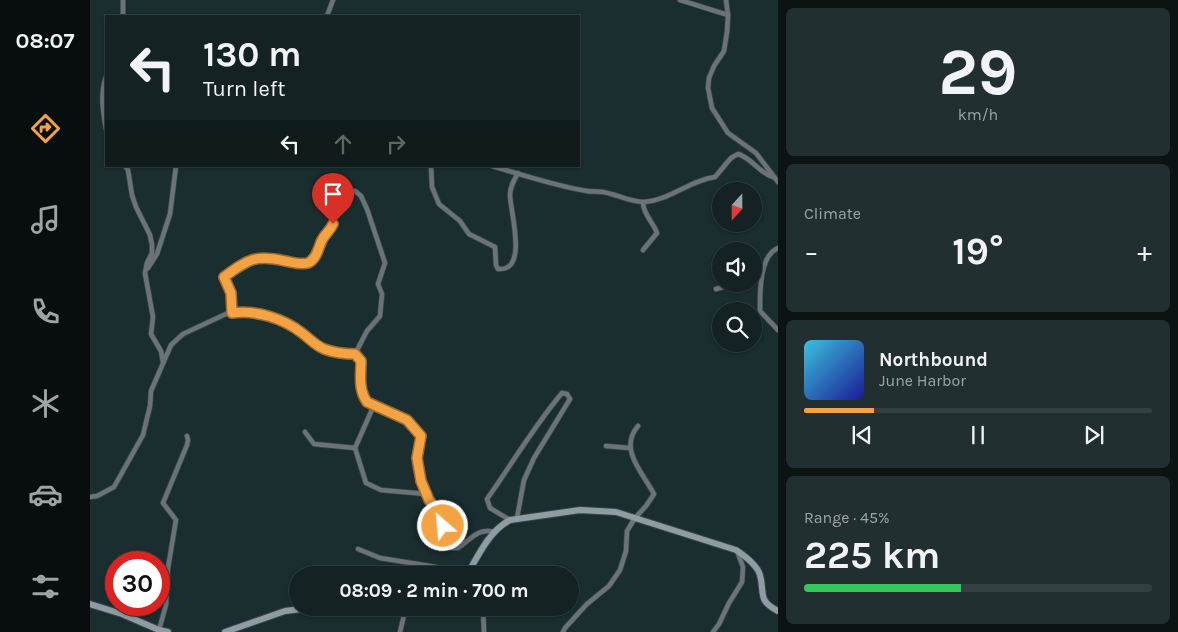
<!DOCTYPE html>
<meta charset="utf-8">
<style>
:root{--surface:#142223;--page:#212f30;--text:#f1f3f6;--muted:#9da4a6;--line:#333f41;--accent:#f4a344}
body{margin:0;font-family:Karla,sans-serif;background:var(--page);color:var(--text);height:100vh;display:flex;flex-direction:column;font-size:19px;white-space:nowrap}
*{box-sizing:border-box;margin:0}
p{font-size:16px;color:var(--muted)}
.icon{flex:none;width:28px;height:28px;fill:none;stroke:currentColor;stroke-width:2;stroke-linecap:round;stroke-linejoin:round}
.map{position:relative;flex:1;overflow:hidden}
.drawer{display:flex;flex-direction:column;gap:8px;padding:8px;background:#0b1313;width:400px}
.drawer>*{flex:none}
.banner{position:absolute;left:15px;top:15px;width:475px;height:152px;border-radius:0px;box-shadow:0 1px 4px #0004,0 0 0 1px var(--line);background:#142223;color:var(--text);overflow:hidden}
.needle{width:32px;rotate:201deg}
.buttons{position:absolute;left:622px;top:182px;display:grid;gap:10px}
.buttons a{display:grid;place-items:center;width:50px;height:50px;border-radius:50%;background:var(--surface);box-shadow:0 1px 4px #0004,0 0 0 1px var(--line);font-size:25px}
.speed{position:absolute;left:15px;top:551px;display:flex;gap:10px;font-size:25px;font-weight:700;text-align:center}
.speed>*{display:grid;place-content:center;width:65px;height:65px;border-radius:50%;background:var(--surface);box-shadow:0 1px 4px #0004,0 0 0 1px var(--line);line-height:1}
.speed .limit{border:8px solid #d22;background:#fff;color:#111}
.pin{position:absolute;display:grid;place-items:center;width:42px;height:42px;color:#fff;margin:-51px -21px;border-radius:50% 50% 50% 0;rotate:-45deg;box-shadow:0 0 5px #0007}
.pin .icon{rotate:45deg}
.me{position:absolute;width:55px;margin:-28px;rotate:333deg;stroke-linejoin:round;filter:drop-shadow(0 0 4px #0008)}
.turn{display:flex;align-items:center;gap:18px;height:105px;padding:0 15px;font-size:22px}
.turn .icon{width:65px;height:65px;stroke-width:2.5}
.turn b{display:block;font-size:35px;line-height:42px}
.lanes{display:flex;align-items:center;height:48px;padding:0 15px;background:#0003;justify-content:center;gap:25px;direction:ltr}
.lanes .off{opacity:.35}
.big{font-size:38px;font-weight:700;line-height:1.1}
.drawer .card{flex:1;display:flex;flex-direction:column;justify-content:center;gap:8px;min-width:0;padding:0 18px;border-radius:8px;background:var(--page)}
.drawer .dial{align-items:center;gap:0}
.dial b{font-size:65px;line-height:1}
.song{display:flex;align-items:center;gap:15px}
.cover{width:60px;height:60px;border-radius:8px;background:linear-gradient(135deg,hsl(190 70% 55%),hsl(240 70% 35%))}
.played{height:5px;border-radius:2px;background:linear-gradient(90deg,var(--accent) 20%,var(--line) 20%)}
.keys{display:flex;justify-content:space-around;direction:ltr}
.heat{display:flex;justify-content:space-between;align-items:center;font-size:28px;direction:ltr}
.charge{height:8px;border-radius:4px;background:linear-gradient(90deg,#34c759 45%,var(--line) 0)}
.trip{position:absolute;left:199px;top:566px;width:290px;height:50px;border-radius:25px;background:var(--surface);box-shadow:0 1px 4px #0004,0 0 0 1px var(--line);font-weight:700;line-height:50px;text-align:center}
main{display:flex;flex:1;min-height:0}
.menu{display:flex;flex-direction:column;width:90px;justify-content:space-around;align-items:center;background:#080e0e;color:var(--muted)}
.menu .icon{width:35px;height:35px}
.menu .selected{color:var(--accent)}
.menu b{font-size:22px;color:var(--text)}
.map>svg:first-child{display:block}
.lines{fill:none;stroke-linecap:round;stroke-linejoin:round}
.street-casing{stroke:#36484a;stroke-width:6}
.secondary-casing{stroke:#36484a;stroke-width:8}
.street{stroke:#6b7377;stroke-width:4.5}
.secondary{stroke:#909ca3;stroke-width:6}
.route-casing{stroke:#9f6a2c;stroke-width:12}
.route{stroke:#f4a344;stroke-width:9}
</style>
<main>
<nav class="menu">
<b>08:07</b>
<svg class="icon selected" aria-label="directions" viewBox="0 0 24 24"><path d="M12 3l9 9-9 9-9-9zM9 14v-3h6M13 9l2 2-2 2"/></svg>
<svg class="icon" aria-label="music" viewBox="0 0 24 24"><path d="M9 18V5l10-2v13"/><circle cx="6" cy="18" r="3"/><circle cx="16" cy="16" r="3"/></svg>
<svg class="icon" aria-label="phone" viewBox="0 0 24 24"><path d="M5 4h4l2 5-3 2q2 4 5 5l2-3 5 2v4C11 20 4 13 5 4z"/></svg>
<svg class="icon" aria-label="climate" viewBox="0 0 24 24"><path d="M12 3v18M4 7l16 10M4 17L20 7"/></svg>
<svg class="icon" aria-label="car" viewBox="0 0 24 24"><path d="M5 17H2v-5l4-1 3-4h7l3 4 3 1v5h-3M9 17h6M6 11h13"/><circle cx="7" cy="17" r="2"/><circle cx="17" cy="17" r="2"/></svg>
<svg class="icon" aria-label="filters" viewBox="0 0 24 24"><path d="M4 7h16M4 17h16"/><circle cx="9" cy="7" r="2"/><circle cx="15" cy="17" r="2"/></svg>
</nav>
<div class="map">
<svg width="688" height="632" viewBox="0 0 688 632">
<rect width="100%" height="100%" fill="#1a2d2f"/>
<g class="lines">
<defs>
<g id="street">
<polyline points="33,0 33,16"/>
<polyline points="590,0 638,15"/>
<polyline points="636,0 638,15 637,32 634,51 624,66 619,78 618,88 622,108 638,133 666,153 688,182"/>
<polyline points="237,16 243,0"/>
<path d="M16 77C10 94 13 111 16 129"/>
<polyline points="35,166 38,170 42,195 46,207 60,235 62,245 62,253 57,263 55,273 63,317 61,334 71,351 73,362"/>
<path d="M341 166 342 187 349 204 370 221 379 234 405 247 406 265 408 269C439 272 420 211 420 195 420 187 424 180 428 173"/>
<path d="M402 166C433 175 465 186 497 191 502 192 508 191 513 192 526 194 540 202 553 202 579 201 600 180 625 177L641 158 648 154C662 158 669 173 683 177"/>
<path d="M553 202C553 214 563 222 567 233L553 250"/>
<path d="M688 248C669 256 670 293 670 311L688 330"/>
<polyline points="58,268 67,254 80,214 86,166"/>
<polyline points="664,279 671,277"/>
<polyline points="626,289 644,284"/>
<path d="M142 313 141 293 134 277C148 267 160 257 179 257 193 257 211 270 223 259 229 254 228 244 233 238 236 234 240 232 242 226 247 210 243 195 265 191L271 196 277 209 295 263 288 284 292 294 290 316 277 331 265 354"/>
<polyline points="284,405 265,448 276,483 291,490 336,494"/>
<polyline points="215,432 224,444 265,448"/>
<polyline points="516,446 540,448"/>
<path d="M0 497 7 496 24 487 53 435 60 406 61 391 81 345 93 334 138 313 154 311 188 319 212 333 222 343 236 350 250 354H265L271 361C271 375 268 389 277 402L317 420 331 436 327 458 331 481 339 500 349 514 358 545 362 548H368C380 540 389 527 404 532"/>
<path d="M420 520 400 508 397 499C422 464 444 426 472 393L477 394 480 399 444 458 434 480 427 518"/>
<polyline points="268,549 290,558 346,567 365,575"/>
<polyline points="393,608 394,632"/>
<polyline points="69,630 76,605 78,568 86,520 73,503 97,445 98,440 97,436"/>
<polyline points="310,632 315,611"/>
<path d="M473 632 475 628 497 604 519 586 530 570 536 551 537 531 545 518 556 506 564 494C553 473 528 449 548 426"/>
<polyline points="623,632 629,624 639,603 652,582 653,567 647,551"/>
</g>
<g id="secondary">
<path d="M377 575C388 556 399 531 420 520L490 510 526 512 646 550C655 556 667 565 670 575 675 594 667 600 688 611"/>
<polyline points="0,604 32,614 69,630 78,632"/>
<polyline points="240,608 330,612 344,610 348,608"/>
<polyline points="135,632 195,611 220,608"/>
</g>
</defs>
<use href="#street" class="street-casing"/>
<use href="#secondary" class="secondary-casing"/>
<use href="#street" class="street"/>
<use href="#secondary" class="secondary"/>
</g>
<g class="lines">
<defs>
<path id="route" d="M243 224C240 231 235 234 232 240 228 248 227 259 218 263 211 265 201 262 195 261 165 254 157 260 134 277L141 293 142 313C166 310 193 318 212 333 220 339 225 345 234 349 245 353 255 354 265 354L271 361C271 375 268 389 277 402L317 420 331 436 327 458 331 481 339 500 350 514 353 526"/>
</defs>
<use href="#route" class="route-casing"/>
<use href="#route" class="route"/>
</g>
</svg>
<div class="buttons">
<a><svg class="needle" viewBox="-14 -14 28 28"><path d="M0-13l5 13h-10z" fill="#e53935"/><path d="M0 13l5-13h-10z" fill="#9da4a6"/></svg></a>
<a><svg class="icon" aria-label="sound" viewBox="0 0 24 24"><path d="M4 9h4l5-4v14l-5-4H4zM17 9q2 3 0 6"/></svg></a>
<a><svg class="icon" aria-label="search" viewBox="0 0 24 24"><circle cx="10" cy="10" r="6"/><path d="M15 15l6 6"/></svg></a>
</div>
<div class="speed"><div class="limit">30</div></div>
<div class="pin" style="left:243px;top:224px;background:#d93025"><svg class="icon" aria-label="arrive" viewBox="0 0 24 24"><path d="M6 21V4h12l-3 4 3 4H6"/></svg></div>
<svg class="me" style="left:353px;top:526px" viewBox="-20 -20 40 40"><circle r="17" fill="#f4a344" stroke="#fff" stroke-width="3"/><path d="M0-11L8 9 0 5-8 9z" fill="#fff"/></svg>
<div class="trip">08:09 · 2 min · 700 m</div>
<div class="banner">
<div class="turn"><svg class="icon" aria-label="left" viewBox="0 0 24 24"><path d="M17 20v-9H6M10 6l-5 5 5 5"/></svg><div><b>130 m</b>Turn left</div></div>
<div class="lanes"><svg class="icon" aria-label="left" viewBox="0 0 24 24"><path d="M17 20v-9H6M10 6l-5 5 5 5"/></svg><svg class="icon off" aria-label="ahead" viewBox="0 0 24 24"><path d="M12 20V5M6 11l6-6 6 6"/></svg><svg class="icon off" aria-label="right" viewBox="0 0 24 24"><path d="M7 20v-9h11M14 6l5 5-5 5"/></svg></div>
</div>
</div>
<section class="drawer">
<div class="card dial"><b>29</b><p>km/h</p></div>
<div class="card"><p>Climate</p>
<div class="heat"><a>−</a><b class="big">19°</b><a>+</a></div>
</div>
<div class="card">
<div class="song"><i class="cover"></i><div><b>Northbound</b><p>June Harbor</p></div></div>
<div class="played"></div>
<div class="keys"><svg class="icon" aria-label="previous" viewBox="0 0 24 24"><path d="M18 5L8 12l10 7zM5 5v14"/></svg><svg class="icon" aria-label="pause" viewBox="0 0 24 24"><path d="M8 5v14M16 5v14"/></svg><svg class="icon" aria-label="next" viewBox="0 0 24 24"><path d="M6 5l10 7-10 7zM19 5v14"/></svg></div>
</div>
<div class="card"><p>Range · 45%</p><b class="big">225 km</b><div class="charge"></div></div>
</section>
</main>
